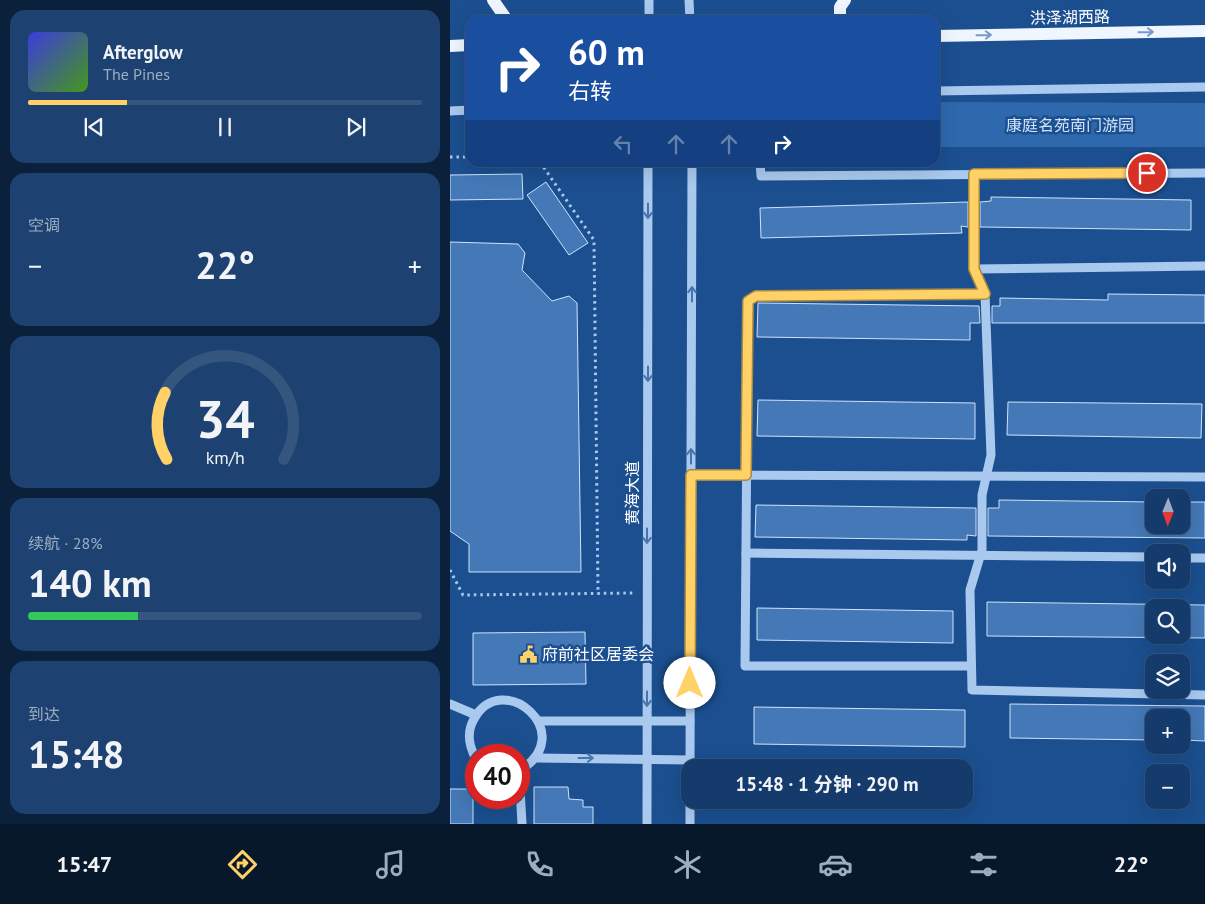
<!DOCTYPE html>
<html lang="zh">
<meta charset="utf-8">
<style>
:root{--surface:#143b6b;--page:#1d4271;--text:#f1f3f6;--muted:#9dadc1;--line:#33557e;--accent:#ffd166}
body{margin:0;font-family:"PT Sans","Noto Sans SC",sans-serif;background:var(--page);color:var(--text);height:100vh;display:flex;flex-direction:column;font-size:19px;white-space:nowrap}
*{box-sizing:border-box;margin:0}
p{font-size:16px;color:var(--muted)}
.icon{flex:none;width:28px;height:28px;fill:none;stroke:currentColor;stroke-width:2;stroke-linecap:round;stroke-linejoin:round}
.map{position:relative;flex:1;overflow:hidden}
.panel{display:flex;flex-direction:column;gap:10px;padding:10px;background:#0b203b;width:450px}
.panel>*{flex:none}
.top-card{position:absolute;left:15px;top:15px;width:475px;height:152px;border-radius:15px;box-shadow:0 5px 20px #0002,0 0 0 1px var(--line);background:#1a4fa0;color:#fff;overflow:hidden}
.needle{width:32px;rotate:181deg}
.controls{position:absolute;left:695px;top:489px;display:grid;gap:10px}
.controls a{display:grid;place-items:center;width:45px;height:45px;border-radius:10px;background:var(--surface);box-shadow:0 5px 20px #0002,0 0 0 1px var(--line);font-size:25px}
.speed{position:absolute;left:15px;top:744px;display:flex;gap:10px;font-size:25px;font-weight:700;text-align:center}
.speed>*{display:grid;place-content:center;width:65px;height:65px;border-radius:50%;background:var(--surface);box-shadow:0 5px 20px #0002,0 0 0 1px var(--line);line-height:1}
.speed .limit{border:8px solid #d22;background:#fff;color:#111}
.pin{position:absolute;display:grid;place-items:center;width:42px;height:42px;color:#fff;margin:-21px;border:2px solid #fff;border-radius:50%;box-shadow:0 1px 5px #0007}
.me{position:absolute;width:55px;margin:-28px;rotate:0deg;stroke-linejoin:round;filter:drop-shadow(0 0 4px #0008)}
.turn{display:flex;align-items:center;gap:18px;height:105px;padding:0 20px;font-size:22px}
.turn .icon{width:65px;height:65px;stroke-width:2.5}
.turn b{display:block;font-size:35px;line-height:42px}
.lanes{display:flex;align-items:center;height:48px;padding:0 20px;background:#0003;justify-content:center;gap:25px;direction:ltr}
.lanes .off{opacity:.35}
.big{font-size:38px;font-weight:700;line-height:1.1}
.panel .widget{flex:1;display:flex;flex-direction:column;justify-content:center;gap:8px;min-width:0;padding:0 18px;border-radius:15px;background:var(--page)}
.panel .dial{align-items:center;gap:0}
.dial svg{height:130px;overflow:visible;fill:none;stroke:var(--line);stroke-width:7;stroke-linecap:round;text-anchor:middle}
.dial text{fill:var(--text);stroke:none}
.song{display:flex;align-items:center;gap:15px}
.cover{width:60px;height:60px;border-radius:8px;background:linear-gradient(135deg,hsl(240 70% 55%),hsl(100 70% 35%))}
.played{height:5px;border-radius:2px;background:linear-gradient(90deg,var(--accent) 25%,var(--line) 25%)}
.keys{display:flex;justify-content:space-around;direction:ltr}
.heat{display:flex;justify-content:space-between;align-items:center;font-size:28px;direction:ltr}
.charge{height:8px;border-radius:4px;background:linear-gradient(90deg,#34c759 28%,var(--line) 0)}
.trip{position:absolute;left:231px;top:759px;width:292px;height:50px;border-radius:15px;background:var(--surface);box-shadow:0 5px 20px #0002,0 0 0 1px var(--line);font-weight:700;line-height:50px;text-align:center}
.dock{display:flex;height:80px;justify-content:space-around;align-items:center;background:#08182b;color:var(--muted)}
.dock .icon{width:35px;height:35px}
.dock .active{color:var(--accent)}
.dock b{font-size:22px;color:var(--text)}
main{display:flex;flex:1;min-height:0}
.map>svg:first-child{display:block}
.green{fill:#2e69ad}
.building{fill:#4478b7;stroke:#cfe3fa;fill-rule:evenodd}
.lines{fill:none;stroke-linecap:round;stroke-linejoin:round}
.path{stroke:#a9c9ee;stroke-width:3;stroke-dasharray:2.5 4;stroke-linecap:butt}
.minor{stroke:#a9c9ee;stroke-width:9}
.major{stroke:#f0f6ff;stroke-width:12}
.oneway{stroke:#7b9ac1}
.oneway2{stroke:#4674ac}
.route-casing{stroke:#a68842;stroke-width:12}
.route{stroke:#ffd166;stroke-width:9}
.labels{text-anchor:middle;dominant-baseline:central;stroke-width:5;stroke-linejoin:round;paint-order:stroke}
.street-label{font-size:16px;fill:#fff;stroke:#1b4f8f}
.park-label{font-size:16px;fill:#cfe3fa;stroke:#1b4f8f}
.poi-label{font-size:16px;fill:#fff;stroke:#1b4f8f;text-anchor:start}
</style>
<main>
<section class="panel">
<div class="widget">
<div class="song"><i class="cover"></i><div><b>Afterglow</b><p>The Pines</p></div></div>
<div class="played"></div>
<div class="keys"><svg class="icon" aria-label="previous" viewBox="0 0 24 24"><path d="M18 5L8 12l10 7zM5 5v14"/></svg><svg class="icon" aria-label="pause" viewBox="0 0 24 24"><path d="M8 5v14M16 5v14"/></svg><svg class="icon" aria-label="next" viewBox="0 0 24 24"><path d="M6 5l10 7-10 7zM19 5v14"/></svg></div>
</div>
<div class="widget"><p>空调</p>
<div class="heat"><a>−</a><b class="big">22°</b><a>+</a></div>
</div>
<div class="widget dial"><svg viewBox="0 0 100 80">
<path d="M14 69A42 42 0 1 1 86 69"/>
<path d="M14 69A42 42 0 0 1 13 28" stroke="#ffd166"/>
<text x="50" y="56" font-size="32" font-weight="700">34</text>
<text x="50" y="72" font-size="11">km/h</text>
</svg></div>
<div class="widget"><p>续航 · 28%</p><b class="big">140 km</b><div class="charge"></div></div>
<div class="widget"><p>到达</p><b class="big">15:48</b></div>
</section>
<div class="map">
<svg width="755" height="824" viewBox="0 0 755 824">
<rect width="100%" height="100%" fill="#1b4f8f"/>
<polygon class="green" points="485,102 755,103 755,147 485,147"/>
<g class="building">
<polygon points="72,174 73,199 0,200 0,175"/>
<polygon points="96,182 138,243 119,255 77,195"/>
<polygon points="541,197 741,200 741,230 530,227 530,202 541,201"/>
<polygon points="518,202 518,227 511,226 512,233 311,238 310,208"/>
<polygon points="0,242 68,244 75,253 72,270 102,301 119,296 127,303 131,572 19,572 19,544 0,531"/>
<polygon points="658,294 755,295 755,323 542,323 542,306 550,306 550,298 658,300"/>
<polygon points="308,303 529,306 530,323 520,323 520,340 307,337"/>
<polygon points="308,400 525,403 525,439 307,436"/>
<polygon points="558,402 752,404 751,438 557,435"/>
<polygon points="549,500 704,502 704,525 731,525 731,502 755,502 755,538 538,536 538,508 549,508"/>
<polygon points="306,505 526,508 526,536 517,535 517,540 305,537"/>
<path d="M537 602 755 605V638L537 636ZM704 608H731V635H704Z"/>
<polygon points="307,608 503,611 503,643 307,640"/>
<polygon points="135,632 136,684 23,685 23,633"/>
<polygon points="560,704 755,706 755,741 731,740 731,718 704,718 704,740 560,738"/>
<polygon points="304,707 515,710 515,747 304,744"/>
<polygon points="84,787 118,787 119,799 133,800 133,807 143,807 143,824 84,824"/>
<rect x="0" y="789" width="23" height="35"/>
</g>
<g class="lines">
<g class="path">
<polyline points="0,157 20,157"/>
<polyline points="90,162 144,240 148,594"/>
<polyline points="0,570 13,595 184,593"/>
</g>
<g class="minor">
<polyline points="239,0 240,20"/>
<polyline points="199,20 199,0"/>
<polyline points="485,91 755,87"/>
<polyline points="0,111 20,110"/>
<polyline points="310,162 311,176 755,173"/>
<polyline points="524,174 524,269 535,294 541,455 532,495 532,550 520,590 522,690 755,695"/>
<polyline points="524,269 755,266"/>
<polyline points="241,475 755,477"/>
<polyline points="296,553 704,557"/>
<polyline points="731,558 755,558"/>
<polyline points="521,666 295,666 298,301 306,296 535,294"/>
<polyline points="0,704 26,715"/>
<polyline points="88,721 240,721"/>
<polyline points="87,758 240,760"/>
<path d="M26 759C19 746 16 733 24 719 52 667 131 734 69 771"/>
<polyline points="240,768 242,162"/>
<polyline points="69,771 72,824"/>
<polyline points="197,824 198,162"/>
<polyline points="240,824 240,800"/>
</g>
<g class="major">
<polyline points="43,0 57,20"/>
<polyline points="390,20 390,7 395,0"/>
<polyline points="485,36 755,31"/>
<polyline points="0,46 20,45"/>
</g>
</g>
<defs><path id="oneway-shaft" d="M-6 0H5M1.5-3L5.5 0L1.5 3" fill="none" stroke-width="1.6" stroke-linecap="round" stroke-linejoin="round" transform="scale(1.25)"/></defs>
<g class="oneway">
<use href="#oneway-shaft" transform="translate(696 32) rotate(-1)"/>
<use href="#oneway-shaft" transform="translate(534 35) rotate(-1)"/>
</g>
<g class="oneway2">
<use href="#oneway-shaft" transform="translate(198 211) rotate(90)"/>
<use href="#oneway-shaft" transform="translate(242 294) rotate(-90)"/>
<use href="#oneway-shaft" transform="translate(198 374) rotate(90)"/>
<use href="#oneway-shaft" transform="translate(241 456) rotate(-90)"/>
<use href="#oneway-shaft" transform="translate(197 536) rotate(90)"/>
<use href="#oneway-shaft" transform="translate(197 699) rotate(90)"/>
<use href="#oneway-shaft" transform="translate(136 758)"/>
</g>
<g class="lines">
<defs>
<polyline id="route" points="240,683 241,475 296,475 298,301 306,296 535,294 524,269 524,174 697,173"/>
</defs>
<use href="#route" class="route-casing"/>
<use href="#route" class="route"/>
</g>
<defs>
<symbol id="civic-bare" viewBox="-9 -9 18 18"><path d="M-.6-6.5H3V-4.5H.6V-3L4-1V1h2V6H-6V1h2V-1L-.6-3ZM-1.2 2.5V6h2.4V2.5Z" fill="#ffd166" stroke="#1b4f8f" stroke-width="2.5" paint-order="stroke"/></symbol>
</defs>
<g fill-rule="evenodd">
<use href="#civic-bare" x="66" y="642" width="25" height="25"/>
</g>
<g class="labels">
<g class="street-label">
<text transform="translate(620 17) rotate(-1)">洪泽湖西路</text>
<text transform="translate(182 493) rotate(-90)">黄海大道</text>
</g>
<g class="park-label">
<text x="620" y="125">康庭名苑南门游园</text>
</g>
<g class="poi-label">
<text x="92" y="654">府前社区居委会</text>
</g>
</g>
</svg>
<div class="controls">
<a><svg class="needle" viewBox="-14 -14 28 28"><path d="M0-13l5 13h-10z" fill="#e53935"/><path d="M0 13l5-13h-10z" fill="#9dadc1"/></svg></a>
<a><svg class="icon" aria-label="sound" viewBox="0 0 24 24"><path d="M4 9h4l5-4v14l-5-4H4zM17 9q2 3 0 6"/></svg></a>
<a><svg class="icon" aria-label="search" viewBox="0 0 24 24"><circle cx="10" cy="10" r="6"/><path d="M15 15l6 6"/></svg></a>
<a><svg class="icon" aria-label="layers" viewBox="0 0 24 24"><path d="M12 4l9 5-9 5-9-5zM3 14l9 5 9-5"/></svg></a>
<a>+</a>
<a>−</a>
</div>
<div class="speed"><div class="limit">40</div></div>
<div class="pin" style="left:697px;top:173px;background:#d93025"><svg class="icon" aria-label="arrive" viewBox="0 0 24 24"><path d="M6 21V4h12l-3 4 3 4H6"/></svg></div>
<svg class="me" style="left:240px;top:683px" viewBox="-20 -20 40 40"><circle r="19" fill="#fff"/><path d="M0-13L10 11 0 6-10 11z" fill="#ffd166"/></svg>
<div class="trip">15:48 · 1 分钟 · 290 m</div>
<div class="top-card">
<div class="turn"><svg class="icon" aria-label="right" viewBox="0 0 24 24"><path d="M7 20v-9h11M14 6l5 5-5 5"/></svg><div><b>60 m</b>右转</div></div>
<div class="lanes"><svg class="icon off" aria-label="left" viewBox="0 0 24 24"><path d="M17 20v-9H6M10 6l-5 5 5 5"/></svg><svg class="icon off" aria-label="ahead" viewBox="0 0 24 24"><path d="M12 20V5M6 11l6-6 6 6"/></svg><svg class="icon off" aria-label="ahead" viewBox="0 0 24 24"><path d="M12 20V5M6 11l6-6 6 6"/></svg><svg class="icon" aria-label="right" viewBox="0 0 24 24"><path d="M7 20v-9h11M14 6l5 5-5 5"/></svg></div>
</div>
</div>
</main>
<nav class="dock">
<b>15:47</b>
<svg class="icon active" aria-label="directions" viewBox="0 0 24 24"><path d="M12 3l9 9-9 9-9-9zM9 14v-3h6M13 9l2 2-2 2"/></svg>
<svg class="icon" aria-label="music" viewBox="0 0 24 24"><path d="M9 18V5l10-2v13"/><circle cx="6" cy="18" r="3"/><circle cx="16" cy="16" r="3"/></svg>
<svg class="icon" aria-label="phone" viewBox="0 0 24 24"><path d="M5 4h4l2 5-3 2q2 4 5 5l2-3 5 2v4C11 20 4 13 5 4z"/></svg>
<svg class="icon" aria-label="climate" viewBox="0 0 24 24"><path d="M12 3v18M4 7l16 10M4 17L20 7"/></svg>
<svg class="icon" aria-label="car" viewBox="0 0 24 24"><path d="M5 17H2v-5l4-1 3-4h7l3 4 3 1v5h-3M9 17h6M6 11h13"/><circle cx="7" cy="17" r="2"/><circle cx="17" cy="17" r="2"/></svg>
<svg class="icon" aria-label="filters" viewBox="0 0 24 24"><path d="M4 7h16M4 17h16"/><circle cx="9" cy="7" r="2"/><circle cx="15" cy="17" r="2"/></svg>
<b>22°</b>
</nav>
